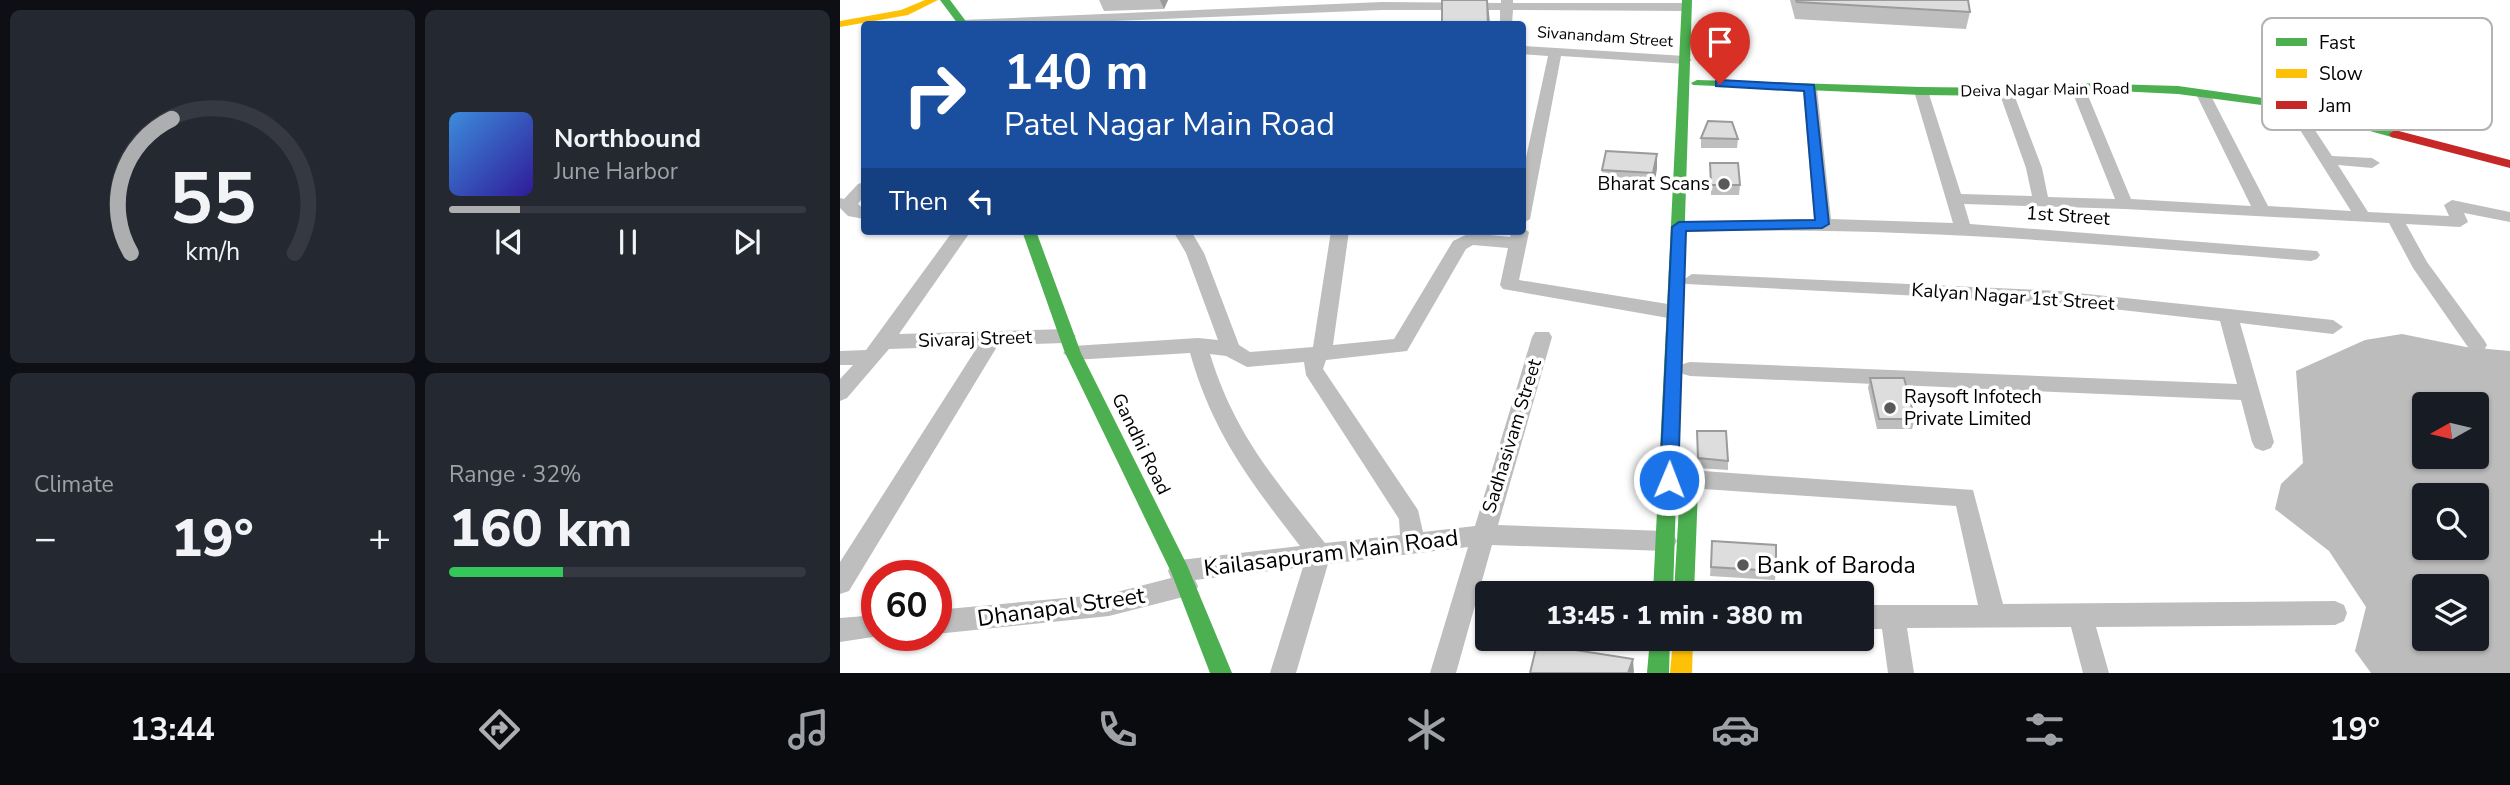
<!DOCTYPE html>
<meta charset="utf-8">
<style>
:root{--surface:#171b24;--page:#242831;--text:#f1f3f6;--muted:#9ea1a6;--line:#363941;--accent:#adaeaf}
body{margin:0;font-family:"Nunito Sans",sans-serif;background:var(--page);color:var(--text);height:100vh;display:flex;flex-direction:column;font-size:26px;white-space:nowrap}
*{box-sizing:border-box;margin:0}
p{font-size:23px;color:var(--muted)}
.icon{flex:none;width:38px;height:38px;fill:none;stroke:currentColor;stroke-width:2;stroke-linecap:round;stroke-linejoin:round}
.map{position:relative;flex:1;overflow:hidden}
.panel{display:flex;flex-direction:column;gap:10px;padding:10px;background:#0d0f14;width:840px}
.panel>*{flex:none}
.guide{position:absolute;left:21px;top:21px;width:665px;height:214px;border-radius:7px;box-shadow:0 2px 5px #0004;background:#1a4fa0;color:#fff;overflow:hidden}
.needle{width:46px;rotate:262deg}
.fabs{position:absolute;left:1572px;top:392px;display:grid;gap:14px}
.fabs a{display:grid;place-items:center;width:77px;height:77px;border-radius:7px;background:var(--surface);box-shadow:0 2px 5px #0004;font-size:35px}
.speed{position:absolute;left:21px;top:560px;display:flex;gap:14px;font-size:35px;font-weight:700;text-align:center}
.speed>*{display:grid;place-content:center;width:91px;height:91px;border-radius:50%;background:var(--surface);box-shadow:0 2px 5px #0004;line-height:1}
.speed .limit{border:10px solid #d22;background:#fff;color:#111}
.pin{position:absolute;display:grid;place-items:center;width:60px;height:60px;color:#fff;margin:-72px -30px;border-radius:50% 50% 50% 0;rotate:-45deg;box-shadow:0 0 7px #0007}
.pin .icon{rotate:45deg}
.me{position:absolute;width:77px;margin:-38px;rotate:1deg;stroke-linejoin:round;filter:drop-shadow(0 0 5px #0008)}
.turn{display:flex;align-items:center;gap:24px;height:147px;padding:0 28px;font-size:32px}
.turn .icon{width:91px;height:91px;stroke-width:2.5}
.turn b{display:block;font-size:49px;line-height:60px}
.then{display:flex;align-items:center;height:66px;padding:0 28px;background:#0003;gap:14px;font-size:26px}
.big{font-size:52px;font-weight:800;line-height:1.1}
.panel .tile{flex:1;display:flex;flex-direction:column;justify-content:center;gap:10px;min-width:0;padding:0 24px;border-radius:10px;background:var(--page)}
.panel .dial{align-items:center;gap:0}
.dial svg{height:182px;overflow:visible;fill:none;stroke:var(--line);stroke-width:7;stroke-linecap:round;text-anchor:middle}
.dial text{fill:var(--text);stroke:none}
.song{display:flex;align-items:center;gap:21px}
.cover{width:84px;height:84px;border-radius:10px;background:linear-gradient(135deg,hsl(210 70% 55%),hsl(250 70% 35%))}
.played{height:7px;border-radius:4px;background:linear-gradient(90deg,var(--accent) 20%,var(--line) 20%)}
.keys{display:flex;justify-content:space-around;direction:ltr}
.heat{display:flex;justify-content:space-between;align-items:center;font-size:38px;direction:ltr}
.charge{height:10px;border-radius:5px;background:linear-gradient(90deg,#34c759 32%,var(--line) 0)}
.panel .tiles{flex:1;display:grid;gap:10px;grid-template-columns:repeat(2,1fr)}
.trip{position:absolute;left:635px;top:581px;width:399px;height:70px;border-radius:7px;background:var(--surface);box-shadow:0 2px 5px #0004;font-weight:800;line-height:70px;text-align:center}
.tab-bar{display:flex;height:112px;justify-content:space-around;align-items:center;background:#090b0e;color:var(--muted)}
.tab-bar .icon{width:49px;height:49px}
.tab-bar .current{color:var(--accent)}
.tab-bar b{font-size:32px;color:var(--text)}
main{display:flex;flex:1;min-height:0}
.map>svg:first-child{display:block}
.water{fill:#bcbcbc;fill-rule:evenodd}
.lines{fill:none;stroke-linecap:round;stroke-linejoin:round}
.street{fill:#bebebe;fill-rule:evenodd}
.fast{fill:#4caf50;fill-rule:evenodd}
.slow{fill:#ffc107;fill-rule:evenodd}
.jam{fill:#c62828;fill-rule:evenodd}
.wall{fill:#bebebe}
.shaded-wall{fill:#9b9b9b}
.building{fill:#ddd;stroke:#9b9b9b;stroke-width:2}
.route{fill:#1a73e8;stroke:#114b97;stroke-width:2}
.poi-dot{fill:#595959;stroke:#fff;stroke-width:2.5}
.labels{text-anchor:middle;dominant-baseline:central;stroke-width:7;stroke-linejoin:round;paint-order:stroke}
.far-street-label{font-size:16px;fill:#000;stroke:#fff}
.poi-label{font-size:19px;fill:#000;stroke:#fff;text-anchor:end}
.street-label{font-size:19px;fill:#000;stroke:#fff}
.near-street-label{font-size:23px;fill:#000;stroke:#fff}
.near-poi-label{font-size:23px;fill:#000;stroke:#fff;text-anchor:start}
.key{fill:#fff;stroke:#b2b2b2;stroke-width:2}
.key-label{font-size:19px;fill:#000}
</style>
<main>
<section class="panel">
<div class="tiles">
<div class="tile dial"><svg viewBox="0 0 100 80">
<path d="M14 69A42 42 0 1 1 86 69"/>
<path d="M14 69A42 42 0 0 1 32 10" stroke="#adaeaf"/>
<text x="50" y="56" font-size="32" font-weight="700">55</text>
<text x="50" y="72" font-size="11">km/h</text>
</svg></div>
<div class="tile">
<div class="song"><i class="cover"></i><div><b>Northbound</b><p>June Harbor</p></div></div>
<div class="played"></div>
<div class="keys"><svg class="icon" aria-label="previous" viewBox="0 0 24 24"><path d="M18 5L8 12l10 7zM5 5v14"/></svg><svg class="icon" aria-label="pause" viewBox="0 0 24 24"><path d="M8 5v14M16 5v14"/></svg><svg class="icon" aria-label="next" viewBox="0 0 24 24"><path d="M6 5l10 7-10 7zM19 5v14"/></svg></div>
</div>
<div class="tile"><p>Climate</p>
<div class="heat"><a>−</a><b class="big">19°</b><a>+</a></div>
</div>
<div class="tile"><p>Range · 32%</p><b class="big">160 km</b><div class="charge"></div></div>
</div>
</section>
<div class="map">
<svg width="1670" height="673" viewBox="0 0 1670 673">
<rect width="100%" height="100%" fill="#fff"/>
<path class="water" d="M1562 334 1626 347 1670 351V673H1531L1515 651 1526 607 1489 551 1435 509 1441 484 1463 463 1456 371 1525 340ZM1584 404H1636V457H1584ZM1584 495H1636V548H1584ZM1584 586H1636V639H1584Z"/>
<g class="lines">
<g class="street">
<polygon points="661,0 673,0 673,3 846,3 852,7 846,11 673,10 672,24 660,24 660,10 542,10 201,24 117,24 123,20 542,2 661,3"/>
<polygon points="682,46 845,56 852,60 845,64 721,56 690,219 682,224 682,176 708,56 682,54"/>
<path d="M1237 82 1244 86 1291 199 1411 206 1356 94 1363 90 1370 94 1428 206 1511 211 1445 106 1452 102 1457 103 1492 156 1532 158 1540 163 1532 168 1498 165 1528 212 1609 216 1604 205 1612 200 1670 212V222L1624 213 1628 222 1620 227 1566 224 1587 262 1644 340 1647 345 1644 350H1630L1573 268 1549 223 1285 209 1124 204 1130 224 1477 251 1480 255 1477 259 1471 261C1260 244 1051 225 839 232L830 227 839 222 974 219 963 88 970 84 977 88 991 219 1113 223 1074 91 1081 87 1088 91 1121 194 1192 196 1186 168 1159 92 1166 88 1173 92 1202 168 1208 197 1275 199 1230 86Z"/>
<polygon points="24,182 24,196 18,204 24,209 24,219 8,216 0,208 0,198 4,199 18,184"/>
<path d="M682 227 689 232 679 280 834 305 843 312 834 319 663 289 660 285 668 248 633 245 626 249 567 351 486 360 483 369 578 510 583 532 635 526 692 337 695 332H709L712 337 658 525 825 531 833 534 837 541 833 548 825 551 652 545 616 673H590L628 547 488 564 456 673H430L463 567 355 580 358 586 355 594 269 616 96 634V610L269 594 331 578 328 571 332 563 340 560 460 546C410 481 373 434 350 353L233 360 223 353 233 346 358 338 378 340 346 253 333 231H351L364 253 399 345 410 352 473 347 491 231H509L493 345 554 339 613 241 630 233 670 237 672 231H682ZM370 354 386 356 407 367 464 362 466 375 559 519 560 535 485 543C434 478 395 435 370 354Z"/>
<polygon points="113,231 131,231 59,334 226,329 236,336 226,343 158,345 9,591 0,594 0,562 138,346 49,349 7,398 0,401 0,379 13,365 0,365 0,351 26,350"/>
<polygon points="852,274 1219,291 1493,320 1503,327 1493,334 1400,323 1434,442 1431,448 1423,451 1415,448 1412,442 1401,400 850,376 843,374 840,369 843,364 850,362 1397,384 1380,321 1219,303 846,284 843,280"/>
<polygon points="849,470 1133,490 1163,604 1495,601 1504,605 1507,613 1504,621 1495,625 1256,627 1269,673 1243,673 1231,627 1067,628 1074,673 1048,673 1042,629 1022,629 1022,605 1138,605 1116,506 849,488 841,485 838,479 841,473"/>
<polygon points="37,615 37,635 46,635 0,642 0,618"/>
</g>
<g class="fast">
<polygon points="100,0 110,0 128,24 118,24"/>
<polygon points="842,0 852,0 833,593 813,593"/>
<polygon points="857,80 1081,87 1166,88 1237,83 1338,86 1452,102 1559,131 1561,134 1555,138 1451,109 1338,94 1237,89 1166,96 1081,95 853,85 851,83"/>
<polygon points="182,231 196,231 241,353 347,565 392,673 370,673 331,572 225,353"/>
<polygon points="849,481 855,484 858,489 854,593 834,593 840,489 843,484"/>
<polygon points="810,639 830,639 829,673 807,673"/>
</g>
<g class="slow">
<polygon points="85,0 98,0 68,15 0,27 0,21 61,10"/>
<polygon points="833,639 853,639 852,673 830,673"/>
</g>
<polygon class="jam" points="1555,130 1670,160 1670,168 1551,137 1549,134"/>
</g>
<g class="wall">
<polygon points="259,0 328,0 324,9 264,11"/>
<polygon points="950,0 1128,0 1130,12 1126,29 955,19"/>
<polygon points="861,138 898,139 897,148 861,148"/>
<polygon points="817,154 817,168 814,187 763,184 762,170"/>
<polygon points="870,163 900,185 899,195 871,195"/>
<polygon points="1030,378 1075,419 1072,429 1037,429 1028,388"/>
<polygon points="857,431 888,461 888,470 857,468"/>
<polygon points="872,541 936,571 935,580 870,576"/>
</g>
<g class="shaded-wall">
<polygon points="320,0 328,0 324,9"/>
<polygon points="647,0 649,13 650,24 648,24"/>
<polygon points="817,154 817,168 814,187 813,173"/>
<polygon points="793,659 794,673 788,673"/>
</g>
<g class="building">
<polygon points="602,0 647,0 648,24 602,24"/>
<polygon points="956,0 1128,0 1130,12 957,2"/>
<polygon points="868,121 892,122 898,139 861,138"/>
<polygon points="766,151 817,154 813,173 762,170"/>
<polygon points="870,163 898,163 900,185 871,185"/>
<polygon points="1030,378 1064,378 1075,419 1039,419"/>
<polygon points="857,431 886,431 888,461 858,458"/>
<polygon points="872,541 936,545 936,571 871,567"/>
<polygon points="697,644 793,659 788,673 690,673"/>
</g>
<polygon class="route" points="880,80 974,85 989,224 982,228 846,231 838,480 829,488 820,480 832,227 839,222 975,220 964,91 876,86 876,81"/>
<g class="poi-dot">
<circle cx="884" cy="184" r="7"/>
<circle cx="1050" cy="408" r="7"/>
<circle cx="903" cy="565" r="7"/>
</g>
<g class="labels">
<g class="far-street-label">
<text transform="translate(765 37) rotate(4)">Sivanandam Street</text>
<text transform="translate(1205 90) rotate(-1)">Deiva Nagar Main Road</text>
</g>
<g class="poi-label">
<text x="870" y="184">Bharat Scans</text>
<text x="1064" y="397" text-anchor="start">Raysoft Infotech<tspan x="1064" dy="22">Private Limited</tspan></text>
</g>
<g class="street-label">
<text transform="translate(1228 216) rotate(4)">1st Street</text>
<text transform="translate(1173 297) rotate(4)">Kalyan Nagar 1st Street</text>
<text transform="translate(135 339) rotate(-2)">Sivaraj Street</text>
<text transform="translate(672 436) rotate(-73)">Sadhasivam Street</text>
<text transform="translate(301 444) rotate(64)">Gandhi Road</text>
</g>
<g class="near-street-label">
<text transform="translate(491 553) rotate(-7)">Kailasapuram Main Road</text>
<text transform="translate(221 607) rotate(-8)">Dhanapal Street</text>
</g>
<g class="near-poi-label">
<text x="917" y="565">Bank of Baroda</text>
</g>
</g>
<rect x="1422" y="18" width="230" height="112" rx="10" class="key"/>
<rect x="1436" y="38" width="31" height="8" fill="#4caf50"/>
<rect x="1436" y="69" width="31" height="9" fill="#ffc107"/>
<rect x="1436" y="101" width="31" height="8" fill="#c62828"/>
<g class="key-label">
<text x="1479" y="49">Fast</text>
<text x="1479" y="80">Slow</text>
<text x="1479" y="112">Jam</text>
</g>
</svg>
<div class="fabs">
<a><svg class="needle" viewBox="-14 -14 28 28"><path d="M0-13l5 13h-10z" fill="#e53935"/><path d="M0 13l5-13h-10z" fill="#9ea1a6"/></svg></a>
<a><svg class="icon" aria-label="search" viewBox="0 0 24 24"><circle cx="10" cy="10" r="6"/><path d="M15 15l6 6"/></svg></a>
<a><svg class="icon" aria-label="layers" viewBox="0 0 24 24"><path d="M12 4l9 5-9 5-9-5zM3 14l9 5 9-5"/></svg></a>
</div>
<div class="speed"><div class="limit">60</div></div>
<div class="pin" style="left:880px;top:84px;background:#d93025"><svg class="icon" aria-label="arrive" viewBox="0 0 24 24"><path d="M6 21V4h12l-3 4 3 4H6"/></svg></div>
<svg class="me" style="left:829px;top:480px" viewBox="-20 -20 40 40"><circle r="17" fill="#1a73e8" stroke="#fff" stroke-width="3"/><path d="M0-11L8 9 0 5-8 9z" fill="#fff"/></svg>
<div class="trip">13:45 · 1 min · 380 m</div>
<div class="guide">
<div class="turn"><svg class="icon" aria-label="right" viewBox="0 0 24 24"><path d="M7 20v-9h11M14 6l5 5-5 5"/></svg><div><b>140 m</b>Patel Nagar Main Road</div></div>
<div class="then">Then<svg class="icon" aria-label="left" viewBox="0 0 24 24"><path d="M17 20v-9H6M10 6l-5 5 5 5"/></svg></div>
</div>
</div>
</main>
<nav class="tab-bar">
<b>13:44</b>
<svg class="icon current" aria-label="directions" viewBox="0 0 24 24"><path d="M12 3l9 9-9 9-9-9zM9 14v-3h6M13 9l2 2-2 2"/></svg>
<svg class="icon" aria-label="music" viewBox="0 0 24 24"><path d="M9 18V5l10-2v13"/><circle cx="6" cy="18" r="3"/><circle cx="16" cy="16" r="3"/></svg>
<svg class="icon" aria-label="phone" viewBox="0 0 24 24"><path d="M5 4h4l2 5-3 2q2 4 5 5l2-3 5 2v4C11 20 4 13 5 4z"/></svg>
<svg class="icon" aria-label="climate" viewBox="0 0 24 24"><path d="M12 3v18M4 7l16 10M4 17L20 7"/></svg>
<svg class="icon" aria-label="car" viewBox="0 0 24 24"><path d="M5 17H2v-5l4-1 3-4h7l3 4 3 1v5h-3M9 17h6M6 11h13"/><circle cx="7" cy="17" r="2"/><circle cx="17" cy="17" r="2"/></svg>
<svg class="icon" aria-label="filters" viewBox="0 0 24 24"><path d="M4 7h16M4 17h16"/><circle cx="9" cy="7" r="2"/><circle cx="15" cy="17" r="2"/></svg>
<b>19°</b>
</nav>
